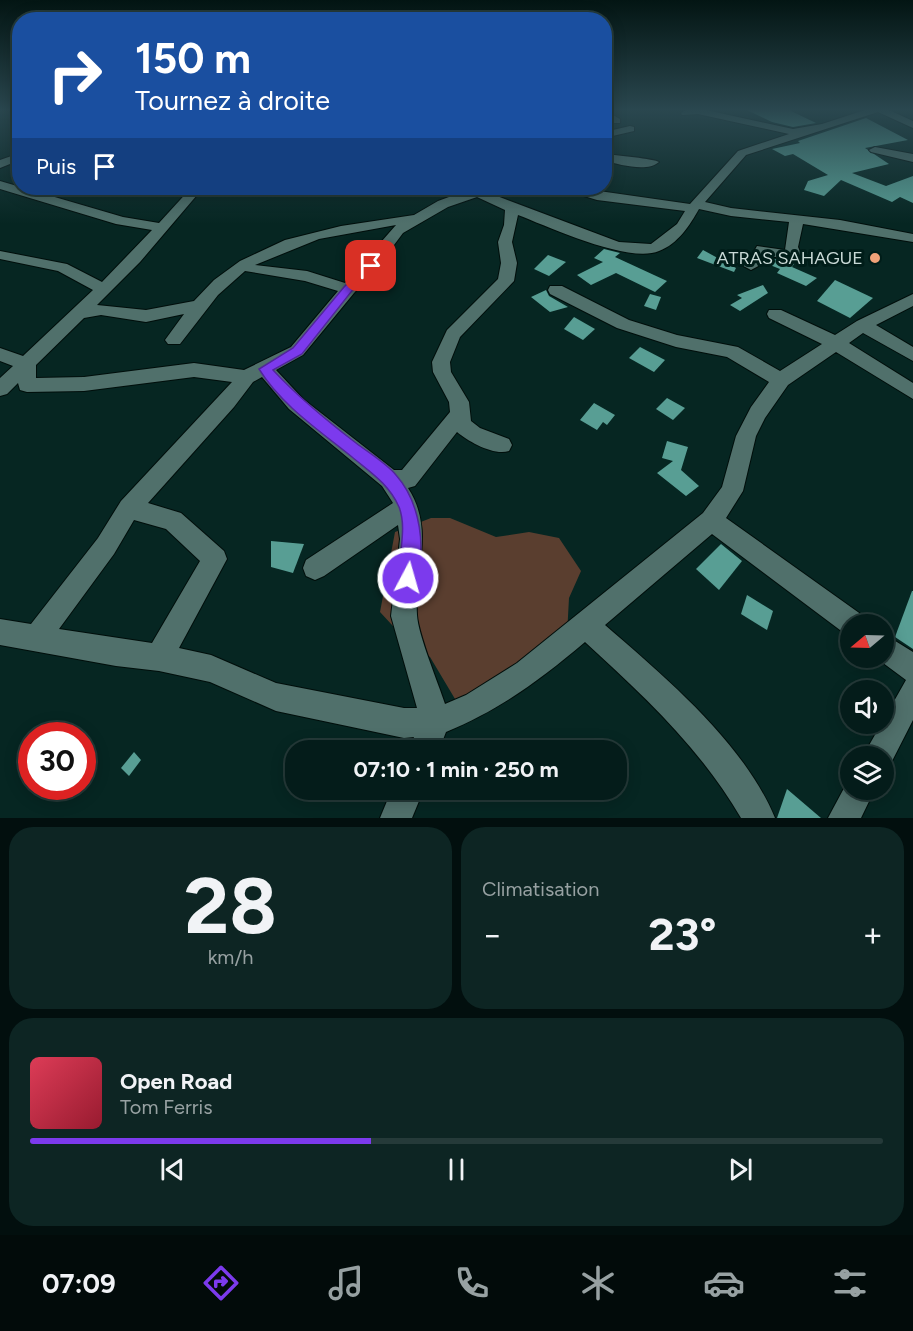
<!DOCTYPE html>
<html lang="fr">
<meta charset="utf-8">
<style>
:root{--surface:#041c1a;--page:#0d2523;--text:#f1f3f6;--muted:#97a1a2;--line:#253a39;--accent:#7c3aed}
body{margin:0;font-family:Figtree,sans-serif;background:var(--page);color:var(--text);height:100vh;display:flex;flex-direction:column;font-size:22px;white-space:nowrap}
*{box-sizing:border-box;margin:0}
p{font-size:20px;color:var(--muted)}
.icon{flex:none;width:33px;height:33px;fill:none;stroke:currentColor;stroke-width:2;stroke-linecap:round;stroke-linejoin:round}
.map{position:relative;height:818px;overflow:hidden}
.sheet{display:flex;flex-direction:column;gap:9px;padding:9px;background:#020f0e;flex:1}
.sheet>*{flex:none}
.hud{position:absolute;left:12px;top:12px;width:600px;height:183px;border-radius:24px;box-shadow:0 3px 15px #0003,0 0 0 2px var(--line);background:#1a4fa0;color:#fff;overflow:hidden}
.needle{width:39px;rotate:251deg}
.tools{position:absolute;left:840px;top:614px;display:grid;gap:12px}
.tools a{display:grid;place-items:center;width:54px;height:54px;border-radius:50%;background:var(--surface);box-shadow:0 3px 15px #0003,0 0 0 2px var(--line);font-size:30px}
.speed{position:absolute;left:18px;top:722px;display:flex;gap:12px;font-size:30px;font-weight:700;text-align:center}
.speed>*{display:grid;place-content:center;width:78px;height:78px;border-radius:50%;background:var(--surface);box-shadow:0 3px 15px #0003,0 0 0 2px var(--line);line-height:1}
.speed .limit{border:9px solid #d22;background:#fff;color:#111}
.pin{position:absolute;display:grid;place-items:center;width:51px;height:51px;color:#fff;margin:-26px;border-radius:12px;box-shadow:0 3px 9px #0006}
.me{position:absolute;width:66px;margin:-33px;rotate:6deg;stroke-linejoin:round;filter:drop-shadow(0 0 4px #0008)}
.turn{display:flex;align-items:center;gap:21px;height:126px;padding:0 24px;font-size:27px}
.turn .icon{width:78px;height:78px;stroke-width:2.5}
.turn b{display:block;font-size:42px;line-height:51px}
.then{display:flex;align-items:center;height:57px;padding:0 24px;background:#0003;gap:12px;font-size:22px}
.big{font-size:45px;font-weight:700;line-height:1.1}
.sheet .widget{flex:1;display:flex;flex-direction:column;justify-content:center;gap:9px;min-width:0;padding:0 21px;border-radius:24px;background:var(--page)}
.sheet .dial{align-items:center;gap:0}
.dial b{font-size:78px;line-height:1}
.song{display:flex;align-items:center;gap:18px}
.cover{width:72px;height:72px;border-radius:9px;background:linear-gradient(135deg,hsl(350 70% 55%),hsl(350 70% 35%))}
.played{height:6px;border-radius:3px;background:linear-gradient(90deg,var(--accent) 40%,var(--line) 40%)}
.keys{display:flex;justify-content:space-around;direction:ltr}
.heat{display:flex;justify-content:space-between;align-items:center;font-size:33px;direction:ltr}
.sheet .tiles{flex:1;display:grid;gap:9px;grid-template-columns:1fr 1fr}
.widget:last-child{grid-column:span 2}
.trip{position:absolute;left:285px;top:740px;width:342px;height:60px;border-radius:24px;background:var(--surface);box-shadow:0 3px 15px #0003,0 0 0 2px var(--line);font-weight:700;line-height:60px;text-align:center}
.menu{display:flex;height:96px;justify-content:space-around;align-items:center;background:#020b0a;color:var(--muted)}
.menu .icon{width:42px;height:42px}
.menu .active{color:var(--accent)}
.menu b{font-size:27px;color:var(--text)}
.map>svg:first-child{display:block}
.green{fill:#5a3e2f}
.building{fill:#589e94}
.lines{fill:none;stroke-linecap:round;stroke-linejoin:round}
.minor-casing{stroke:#000e0b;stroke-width:2}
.minor{fill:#50706b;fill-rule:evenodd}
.route{fill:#7c3aed;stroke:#51269a;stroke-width:1.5}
.poi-dot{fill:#f0a279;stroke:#001d19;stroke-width:2}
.labels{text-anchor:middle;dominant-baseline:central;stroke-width:6;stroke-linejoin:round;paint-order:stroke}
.far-poi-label{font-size:18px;fill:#c8d9d6;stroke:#001d19;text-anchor:end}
</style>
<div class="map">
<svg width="913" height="818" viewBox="0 0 913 818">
<rect width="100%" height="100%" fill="#062622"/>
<polygon class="green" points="431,518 450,518 496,537 529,532 559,538 581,571 569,598 567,635 524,689 494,708 458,704 430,657 404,638 380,612 395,532"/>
<g class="building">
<polygon points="747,110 789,110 816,123 793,127 772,122"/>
<polygon points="866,118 908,140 865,148 889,164 852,173 886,186 913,176 913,203 900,197 892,202 841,180 824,196 804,190 808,181 828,175 793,154 785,156 772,149 800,143 798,141"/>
<polygon points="604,249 620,253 615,257 667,281 655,292 616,273 591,285 577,275 603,262 594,258"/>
<polygon points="703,250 736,268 734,272 697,258"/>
<polygon points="548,255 566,262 549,276 534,269"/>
<polygon points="768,258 787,261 794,264 792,267 817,278 806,286 777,273 780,269 765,263"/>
<polygon points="835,280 873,298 850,318 817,301"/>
<polygon points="763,285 768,293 740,311 730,305 742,298 737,295"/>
<polygon points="546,290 549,296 568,307 550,312 531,297"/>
<polygon points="650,294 661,297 656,310 644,306"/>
<polygon points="574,317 595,329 583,340 564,329"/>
<polygon points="640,347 665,360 654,372 629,358"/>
<polygon points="667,398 685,408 673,420 656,409"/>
<polygon points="594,403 615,415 607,425 603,422 597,430 580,420"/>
<polygon points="667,441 688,447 681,470 699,486 686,496 657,473 673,461 662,458"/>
<polygon points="271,541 304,544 293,573 271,567"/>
<polygon points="721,544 742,561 719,590 696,569"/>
<polygon points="912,591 913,591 913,649 895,637"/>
<polygon points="747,595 773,611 767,630 741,614"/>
<polygon points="134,752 141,760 129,776 121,768"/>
<polygon points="787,789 821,818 777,818"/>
</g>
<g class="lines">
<defs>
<g id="minor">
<polygon points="604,110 620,119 620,123 612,123 604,118"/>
<path d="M686 110H706L793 129 822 124 865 110H889L913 121V128L878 112 746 155 705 202 731 208 840 220 913 234V242L803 224 798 247 801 254 799 257 784 259 767 255 762 264 751 270 732 260 739 255 750 259 757 246 785 250 789 222 731 216 699 209C690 225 678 244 659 251 629 264 549 227 518 215L512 242 517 263 514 281 460 337 450 362 451 372 469 402 471 421 480 428 509 439 512 445 509 451C494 456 469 442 457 432L415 486 408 488C435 529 414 571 417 615 418 635 438 682 445 704L466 695 517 663 703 513 722 487 736 436 751 407 769 382 727 357 676 347 617 328 550 294 548 290 550 286H562L629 320 677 335 738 347 780 371 822 344 769 318 767 314 769 310H781L835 335 857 321 913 294V306L876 325 913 347V361L863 333 849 343 913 383V399L836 352 788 385 765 418 756 436 743 491 726 518 862 615 866 624H850V636L844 633 712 534 605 625C665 677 744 743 775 818H741C701 749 643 695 585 642 540 680 501 709 446 732L439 750H409L414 737 404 738 276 711 210 682 159 671 116 666 0 645V619L31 624 98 538 121 501 232 382 194 377 84 391 27 392 20 390 18 383 7 394 0 396V378L13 366 0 361V348L23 356 93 290 58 271 0 259V251L67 264 102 282 152 230 116 224 0 189V181L123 217 159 223 191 188H203L140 262 97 305 146 310 194 301 214 280 240 261 285 240 341 226 414 215 438 201 471 189 497 188 489 193 619 242 651 244 677 224 685 211 597 200 558 188H578L690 204 738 151 789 134 698 114 682 115 681 113ZM477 197 505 210 504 225 498 242 501 263 498 279 447 330 432 362 433 372 449 402 450 412 402 470H394L303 399 276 370 303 355 354 293 376 269 403 233 448 207ZM396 225 345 283 307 271 255 265 319 239ZM245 271 305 281 338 291 291 347 244 370 194 363 84 377 36 378V365L84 318 101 315 146 322 184 314 165 340 168 344H180L218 295ZM262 377 289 409 382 486 393 503 306 560 303 568 306 576 315 580 324 576 398 525 400 539 391 616 417 708H404L276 683 211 655 179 648 227 559 224 551 181 513 148 503 234 407 253 382ZM134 520 166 529 200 561 152 643 59 629 114 554Z"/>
<polygon points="630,126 634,127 634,131 604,138 604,132"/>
<polygon points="875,147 913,154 913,162 871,152 869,150"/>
<polygon points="20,153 20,160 0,168 0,160"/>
<path d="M604 154C615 155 655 159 659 162 646 173 620 164 604 161Z"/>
<polygon points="884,634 913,652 913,720 889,767 884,769 884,756 863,756 906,680 875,657 884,657"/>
<polygon points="850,777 850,789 875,789 861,818 828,818"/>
<polygon points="392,789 424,789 412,818 380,818"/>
</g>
</defs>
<use href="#minor" class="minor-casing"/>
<use href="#minor" class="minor"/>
</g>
<linearGradient id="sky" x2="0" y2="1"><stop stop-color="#031513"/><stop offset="0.49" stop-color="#2a474f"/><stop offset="1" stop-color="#2a474f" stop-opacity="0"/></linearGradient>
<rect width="913" height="224" fill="url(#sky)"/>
<path class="route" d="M367 264 376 266 351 292 302 354 273 370C299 398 326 420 356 443 369 453 386 463 396 475 420 502 428 550 414 584L408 586 402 584C394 565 409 532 399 507 389 484 370 472 352 457 320 431 281 405 259 369L293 348 344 287Z"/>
<circle class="poi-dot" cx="875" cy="258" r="6"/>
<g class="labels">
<g class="far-poi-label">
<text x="863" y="258">ATRAS SAHAGUE</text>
</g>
</g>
</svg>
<div class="tools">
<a><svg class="needle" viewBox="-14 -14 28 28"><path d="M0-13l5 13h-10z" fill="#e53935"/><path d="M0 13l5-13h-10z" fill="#97a1a2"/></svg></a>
<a><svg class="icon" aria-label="sound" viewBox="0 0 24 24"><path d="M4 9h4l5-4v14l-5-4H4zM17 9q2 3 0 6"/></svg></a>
<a><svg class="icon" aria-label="layers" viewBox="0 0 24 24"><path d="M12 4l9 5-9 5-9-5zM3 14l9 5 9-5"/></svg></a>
</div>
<div class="speed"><div class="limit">30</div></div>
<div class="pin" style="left:371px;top:266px;background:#d93025"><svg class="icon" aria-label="arrive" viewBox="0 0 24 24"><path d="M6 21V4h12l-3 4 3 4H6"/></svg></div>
<svg class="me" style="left:408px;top:578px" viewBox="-20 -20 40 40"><circle r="17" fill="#7c3aed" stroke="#fff" stroke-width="3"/><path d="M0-11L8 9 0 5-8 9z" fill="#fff"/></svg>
<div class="trip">07:10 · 1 min · 250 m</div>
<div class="hud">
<div class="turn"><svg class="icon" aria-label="right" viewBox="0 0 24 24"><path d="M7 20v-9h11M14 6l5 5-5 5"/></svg><div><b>150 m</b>Tournez à droite</div></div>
<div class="then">Puis<svg class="icon" aria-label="arrive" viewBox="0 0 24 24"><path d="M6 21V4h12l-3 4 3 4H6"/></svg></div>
</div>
</div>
<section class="sheet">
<div class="tiles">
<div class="widget dial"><b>28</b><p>km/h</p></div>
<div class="widget"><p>Climatisation</p>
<div class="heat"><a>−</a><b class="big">23°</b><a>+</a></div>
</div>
<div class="widget">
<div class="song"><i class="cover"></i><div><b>Open Road</b><p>Tom Ferris</p></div></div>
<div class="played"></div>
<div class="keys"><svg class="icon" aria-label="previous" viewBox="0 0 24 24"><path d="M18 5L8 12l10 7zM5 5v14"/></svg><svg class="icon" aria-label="pause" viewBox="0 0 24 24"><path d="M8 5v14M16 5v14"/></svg><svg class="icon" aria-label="next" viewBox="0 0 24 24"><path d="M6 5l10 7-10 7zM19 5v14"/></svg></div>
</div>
</div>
</section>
<nav class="menu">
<b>07:09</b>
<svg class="icon active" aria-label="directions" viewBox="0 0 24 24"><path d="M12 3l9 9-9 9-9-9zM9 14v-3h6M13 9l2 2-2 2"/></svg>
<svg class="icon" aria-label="music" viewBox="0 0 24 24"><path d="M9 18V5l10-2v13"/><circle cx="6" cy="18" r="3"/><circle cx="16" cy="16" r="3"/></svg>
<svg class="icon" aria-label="phone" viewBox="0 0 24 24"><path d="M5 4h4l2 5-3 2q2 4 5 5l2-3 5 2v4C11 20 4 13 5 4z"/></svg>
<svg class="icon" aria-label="climate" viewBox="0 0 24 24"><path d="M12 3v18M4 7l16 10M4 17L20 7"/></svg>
<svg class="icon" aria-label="car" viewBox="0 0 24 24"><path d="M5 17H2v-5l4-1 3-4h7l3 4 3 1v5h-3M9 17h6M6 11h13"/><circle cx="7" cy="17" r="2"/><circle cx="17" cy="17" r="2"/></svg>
<svg class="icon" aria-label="filters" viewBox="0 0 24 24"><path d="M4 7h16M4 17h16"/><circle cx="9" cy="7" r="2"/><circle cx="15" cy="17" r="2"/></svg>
</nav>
